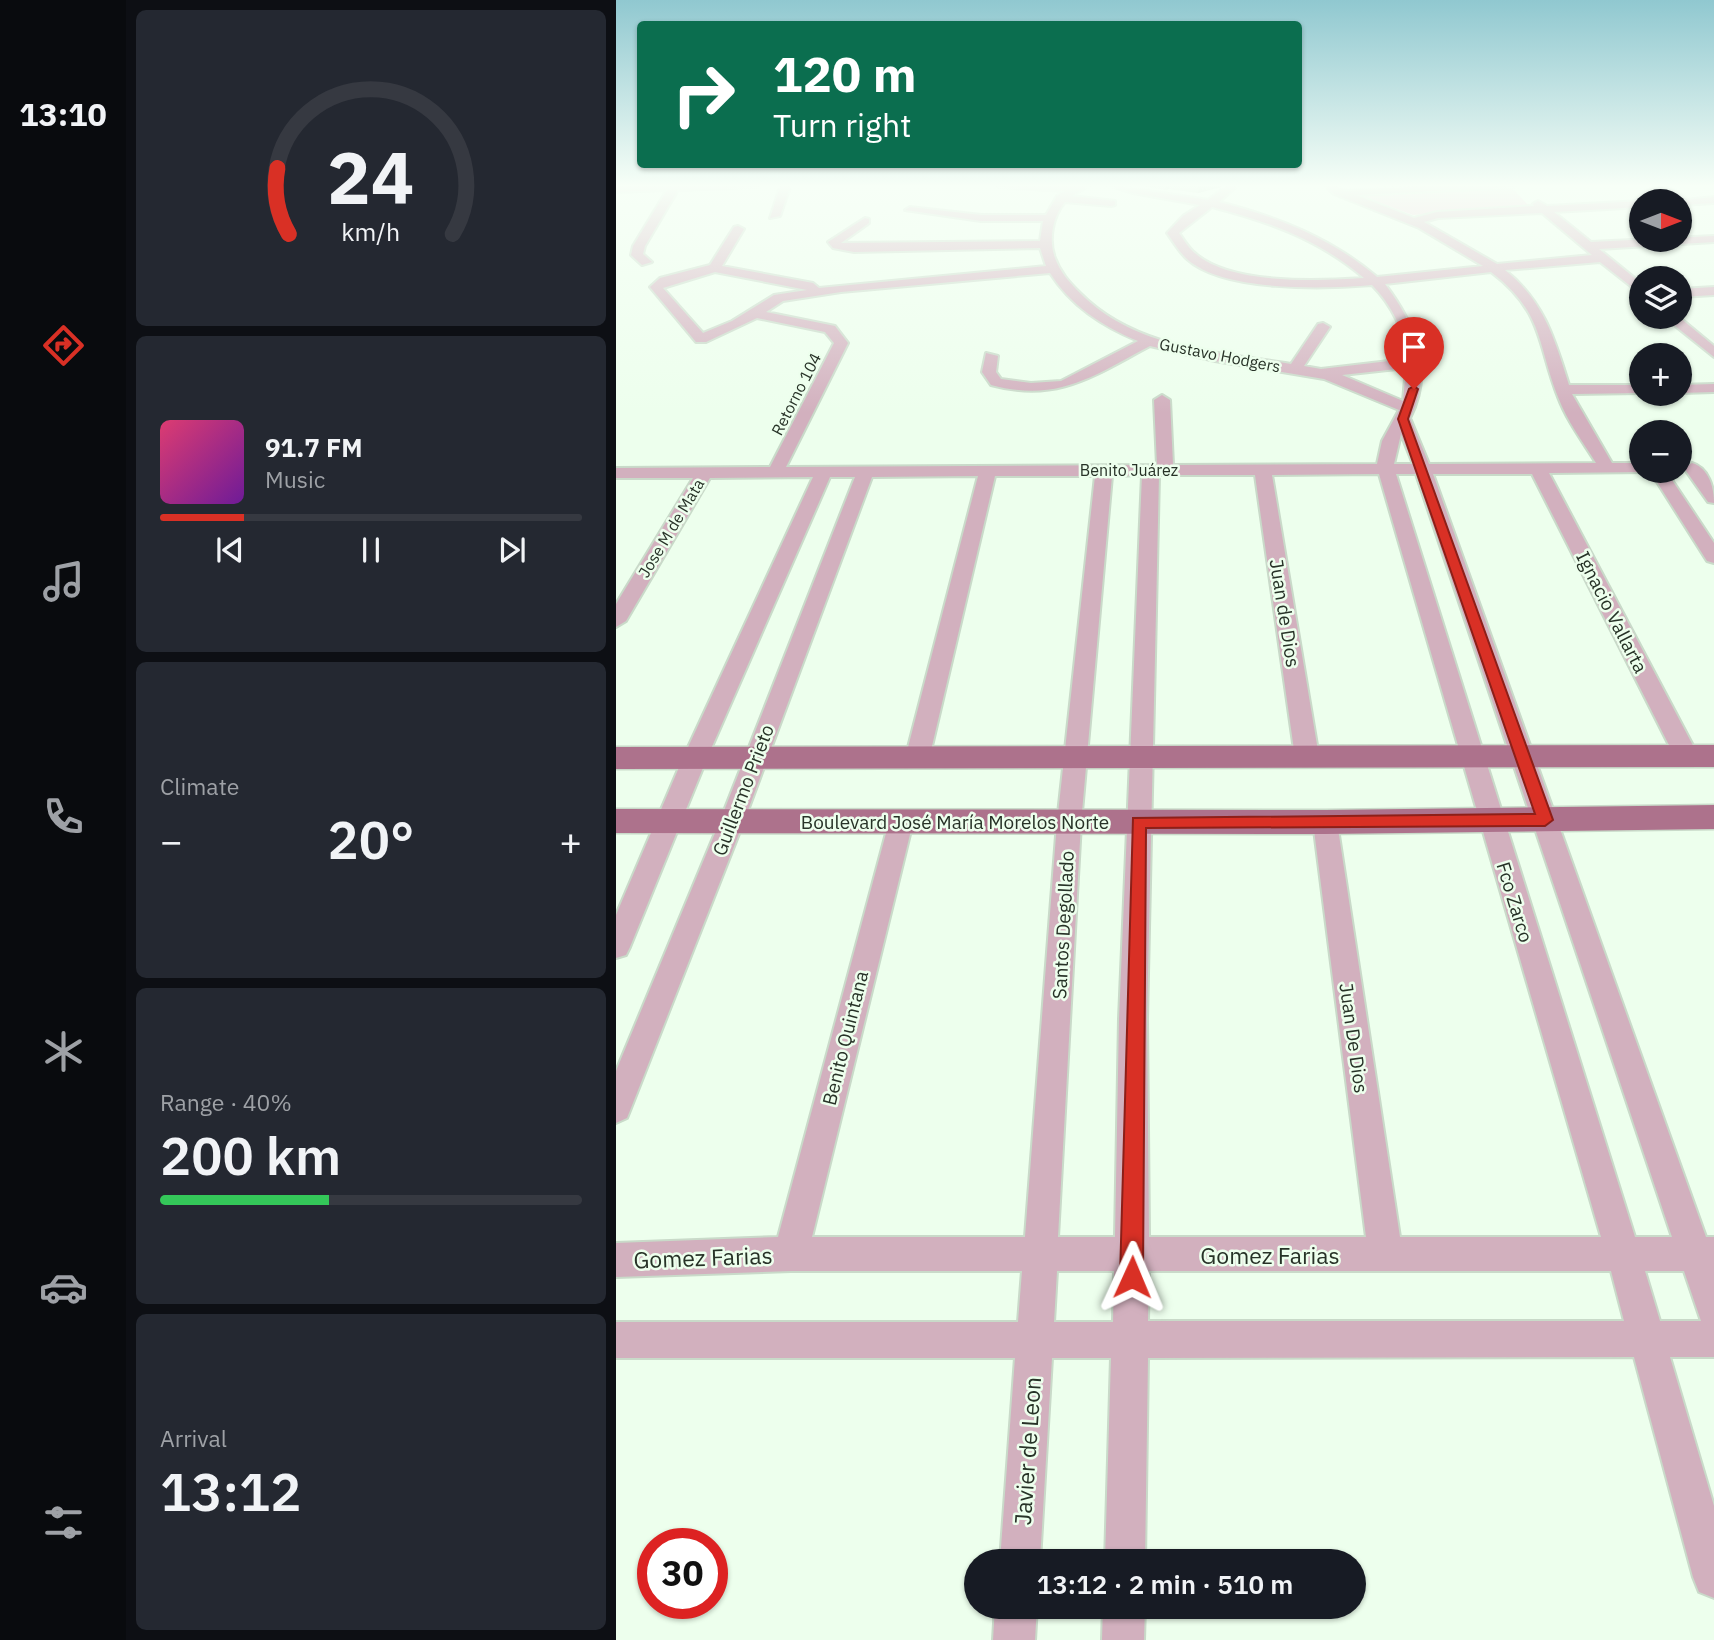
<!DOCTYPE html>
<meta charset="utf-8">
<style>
:root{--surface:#171b24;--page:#242831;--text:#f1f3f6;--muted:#9ea1a6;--line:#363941;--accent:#d93025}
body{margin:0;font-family:"IBM Plex Sans",sans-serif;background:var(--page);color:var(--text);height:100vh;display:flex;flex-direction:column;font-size:26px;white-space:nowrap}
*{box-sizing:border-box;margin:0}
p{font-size:23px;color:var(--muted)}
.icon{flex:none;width:38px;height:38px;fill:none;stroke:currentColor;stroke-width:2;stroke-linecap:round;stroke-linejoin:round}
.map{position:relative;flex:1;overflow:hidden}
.side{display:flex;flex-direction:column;gap:10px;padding:10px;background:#0d0f14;width:490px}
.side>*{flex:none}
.hud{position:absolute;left:21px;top:21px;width:665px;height:147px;border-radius:7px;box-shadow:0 2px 5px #0004;background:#0b6e4f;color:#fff;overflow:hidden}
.needle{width:46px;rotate:90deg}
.buttons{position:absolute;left:1013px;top:189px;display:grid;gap:14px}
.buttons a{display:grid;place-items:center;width:63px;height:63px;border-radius:50%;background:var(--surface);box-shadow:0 2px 5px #0004;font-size:35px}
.speed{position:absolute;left:21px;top:1528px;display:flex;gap:14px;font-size:35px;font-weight:700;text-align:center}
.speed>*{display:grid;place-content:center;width:91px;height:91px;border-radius:50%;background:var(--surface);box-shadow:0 2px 5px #0004;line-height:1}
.speed .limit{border:10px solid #d22;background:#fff;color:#111}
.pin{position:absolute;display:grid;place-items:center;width:60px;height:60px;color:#fff;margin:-72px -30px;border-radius:50% 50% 50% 0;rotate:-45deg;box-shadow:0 0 7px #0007}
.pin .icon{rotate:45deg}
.me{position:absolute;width:77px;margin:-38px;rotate:1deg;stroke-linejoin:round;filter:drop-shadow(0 0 5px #0008)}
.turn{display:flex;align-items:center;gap:24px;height:147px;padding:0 21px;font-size:32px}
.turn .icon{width:91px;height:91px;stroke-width:2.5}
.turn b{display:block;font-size:49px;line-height:60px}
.big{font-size:52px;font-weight:600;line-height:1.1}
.side .tile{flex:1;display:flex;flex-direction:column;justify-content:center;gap:10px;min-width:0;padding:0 24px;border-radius:10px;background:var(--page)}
.side .dial{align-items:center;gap:0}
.dial svg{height:182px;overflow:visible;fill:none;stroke:var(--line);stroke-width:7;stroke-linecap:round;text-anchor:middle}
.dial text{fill:var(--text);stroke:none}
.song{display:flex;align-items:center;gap:21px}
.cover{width:84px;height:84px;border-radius:10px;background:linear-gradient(135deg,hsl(340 70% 55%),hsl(280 70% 35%))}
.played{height:7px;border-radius:4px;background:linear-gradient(90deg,var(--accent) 20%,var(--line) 20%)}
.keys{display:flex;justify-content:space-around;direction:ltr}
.heat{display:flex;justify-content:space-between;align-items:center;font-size:38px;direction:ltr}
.charge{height:10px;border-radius:5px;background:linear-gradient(90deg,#34c759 40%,var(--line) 0)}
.trip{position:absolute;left:348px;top:1549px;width:402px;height:70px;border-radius:35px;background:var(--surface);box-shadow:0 2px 5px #0004;font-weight:600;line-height:70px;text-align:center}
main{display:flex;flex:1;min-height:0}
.dock{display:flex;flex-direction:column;width:126px;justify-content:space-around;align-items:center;background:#090b0e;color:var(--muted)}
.dock .icon{width:49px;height:49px}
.dock .selected{color:var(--accent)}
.dock b{font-size:32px;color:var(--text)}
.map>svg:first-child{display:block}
.green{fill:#f2c3d7}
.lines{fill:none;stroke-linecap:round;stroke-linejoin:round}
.minor-casing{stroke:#c9dac9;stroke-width:4}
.major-casing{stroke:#c9dac9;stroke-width:3}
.minor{fill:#d2b0be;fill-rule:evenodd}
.major{fill:#ad728c;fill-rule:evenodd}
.wall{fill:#b4ccb3}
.shaded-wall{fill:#92a692}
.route{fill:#d93025;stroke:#8d1f18;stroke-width:2}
.labels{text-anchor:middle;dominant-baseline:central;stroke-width:5;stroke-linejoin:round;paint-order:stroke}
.far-street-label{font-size:16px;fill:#273227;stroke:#edffed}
.street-label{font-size:19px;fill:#273227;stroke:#edffed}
.near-street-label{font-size:23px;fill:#273227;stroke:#edffed}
</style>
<main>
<nav class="dock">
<b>13:10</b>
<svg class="icon selected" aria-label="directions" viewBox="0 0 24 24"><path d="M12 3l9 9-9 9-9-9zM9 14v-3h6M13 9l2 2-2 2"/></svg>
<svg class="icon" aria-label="music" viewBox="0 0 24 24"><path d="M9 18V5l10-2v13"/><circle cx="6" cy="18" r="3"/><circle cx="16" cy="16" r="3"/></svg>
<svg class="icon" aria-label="phone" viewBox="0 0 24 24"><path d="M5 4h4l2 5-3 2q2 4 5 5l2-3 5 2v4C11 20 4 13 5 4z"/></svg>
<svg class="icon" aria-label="climate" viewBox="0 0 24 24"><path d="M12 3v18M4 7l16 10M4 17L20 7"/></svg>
<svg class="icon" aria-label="car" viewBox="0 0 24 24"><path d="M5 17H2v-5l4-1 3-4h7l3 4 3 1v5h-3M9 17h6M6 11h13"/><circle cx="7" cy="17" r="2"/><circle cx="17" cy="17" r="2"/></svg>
<svg class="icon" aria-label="filters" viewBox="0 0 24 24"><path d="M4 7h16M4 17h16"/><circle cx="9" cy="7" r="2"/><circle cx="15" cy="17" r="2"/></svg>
</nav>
<section class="side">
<div class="tile dial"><svg viewBox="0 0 100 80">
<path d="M14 69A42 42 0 1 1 86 69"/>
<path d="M14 69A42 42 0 0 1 9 40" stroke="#d93025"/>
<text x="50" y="56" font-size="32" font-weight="700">24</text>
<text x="50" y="72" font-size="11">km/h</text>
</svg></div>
<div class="tile">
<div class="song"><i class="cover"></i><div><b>91.7 FM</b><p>Music</p></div></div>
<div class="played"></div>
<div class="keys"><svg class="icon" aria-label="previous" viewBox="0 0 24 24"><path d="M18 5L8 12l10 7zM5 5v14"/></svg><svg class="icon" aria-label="pause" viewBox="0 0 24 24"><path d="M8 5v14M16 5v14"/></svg><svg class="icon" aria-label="next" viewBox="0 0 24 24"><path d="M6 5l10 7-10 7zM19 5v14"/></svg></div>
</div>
<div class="tile"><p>Climate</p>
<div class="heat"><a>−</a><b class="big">20°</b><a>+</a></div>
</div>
<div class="tile"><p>Range · 40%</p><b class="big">200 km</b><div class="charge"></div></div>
<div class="tile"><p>Arrival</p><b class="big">13:12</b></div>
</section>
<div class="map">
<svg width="1098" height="1640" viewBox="0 0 1098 1640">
<rect width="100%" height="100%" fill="#edffed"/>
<polygon class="green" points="894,186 913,206 797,215 740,194"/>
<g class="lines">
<defs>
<g id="minor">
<polygon points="55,184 146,184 141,187 62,190 29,246 27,254 36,262 26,265 15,255 17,246 51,190 0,192 0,186"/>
<polygon points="165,184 175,184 164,216 154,218"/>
<path d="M378 184H475L456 196 499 201V205L495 206 449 202C437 216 432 239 439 258 444 272 453 282 464 293 519 349 601 352 675 364L702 324 707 323 714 327 688 366 705 369 790 359C790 332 775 304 756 285 709 289 607 292 571 259 563 252 557 241 551 233L567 216 584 205 517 193 488 184 592 200 613 184H623L603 202C662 217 715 238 761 277L867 266 803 228 718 194 707 184H718L729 191 840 184H903L898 187 740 195 798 218 821 212 918 206 917 204 922 201 931 206 1026 201V207L938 212 975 242 1098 236V242L983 249 1026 284V295L984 262 889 270C928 301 939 340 953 385H1026V393L956 394 996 463H1026V471L1032 472 933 473 1082 755 1078 761H1062L1058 755 916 474H817L1090 1237H1098V1357H1054L1098 1506V1598L1083 1592 1077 1577 1018 1357 532 1358 529 1561H489L495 1358H436L424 1561H384L399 1358H0V1322H402L406 1271H175L0 1277V1243L162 1237 273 822 276 815 285 813 294 815 297 822 196 1237H409L441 823 479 476H379L313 759 309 765H293L289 759 362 476 256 477 128 821 15 1108 11 1118 0 1123V1071L104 821 239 477H214L91 758 14 947 10 955 0 958V915L67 758 197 477 94 478 10 621 0 627V604L77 478H0V468L154 467 218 343 209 332 141 318 90 342H80L34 287 44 278 94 265 118 227 122 226 128 229 106 266 197 283 203 288 430 266 424 248 238 252 217 248 212 242 249 218 253 219V223L225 243 424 241 427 221H365L289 210 294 207 365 215H430L441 196 449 191 383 187ZM596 207C651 221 704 240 748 278 703 281 616 285 580 254 573 249 568 240 563 233ZM926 213 976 255 881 264 808 222 822 218ZM99 272 191 290 158 295 116 321 87 333 47 288ZM875 272C928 312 921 344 942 397 951 421 967 442 980 463L813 464 794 418C819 370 799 324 769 284ZM434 273C455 306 486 326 522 341L445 381 415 383 385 379 380 372 382 356 370 353 366 372 375 385C442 403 477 376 534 346L599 361 708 379 783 410 766 441 761 464 557 465 554 400 546 395 538 400 541 465 170 467 232 343 219 326 150 312 167 301 225 292ZM790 368 787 401 726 375ZM785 434 797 464H778ZM763 474 985 1237H784L721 822 718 815 709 813 700 815 697 822 750 1237H533L531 1019 543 475H639L679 757 683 763H699L703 757 656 475ZM780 474H800L1056 1237H1019ZM526 475 503 1019 499 1237H442L465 823 496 476ZM441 1271H498L497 1322H438ZM533 1271H995L1008 1321H532ZM1029 1271H1068L1085 1321H1044Z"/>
<polygon points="1098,197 1098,203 1064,205 1064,201 1059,201"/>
<polygon points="1098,287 1098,295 1064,297 1064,289"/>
<polygon points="1048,317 1063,317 1098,346 1098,357"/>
<polygon points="1098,384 1098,392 1064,393 1064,385"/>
<path d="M1076 463C1093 468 1098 488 1098 503L1092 502 1068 468Z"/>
<polygon points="1034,471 1050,471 1098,543 1098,563 1091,561"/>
<polygon points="379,1606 421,1606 419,1640 377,1640"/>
<polygon points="487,1606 529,1606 528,1640 486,1640"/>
</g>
<g id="major">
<polygon points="1098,745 1098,767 0,769 0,747"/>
<polygon points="1098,805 1098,829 709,834 0,833 0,809 709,810"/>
</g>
</defs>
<use href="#minor" class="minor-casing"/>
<use href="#major" class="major-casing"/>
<use href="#minor" class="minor"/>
<use href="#major" class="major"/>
</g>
<polygon class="wall" points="512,184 607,184 605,187 582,193 553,189 550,190"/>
<g class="shaded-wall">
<polygon points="550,184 553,184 553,189 550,190"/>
<polygon points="582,184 607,184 605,187 582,193"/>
</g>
<linearGradient id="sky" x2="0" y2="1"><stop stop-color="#90c8d0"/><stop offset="0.45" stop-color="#f7fff7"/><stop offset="1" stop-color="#f7fff7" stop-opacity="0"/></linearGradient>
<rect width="1098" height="413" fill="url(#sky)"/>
<polygon class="route" points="798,386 802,389 792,419 937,820 929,826 530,828 527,1277 524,1285 516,1288 508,1285 504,1277 517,818 919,814 782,419 793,389"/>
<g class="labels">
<g class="far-street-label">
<text transform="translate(604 355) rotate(11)">Gustavo Hodgers</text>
<text transform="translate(180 394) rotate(-63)">Retorno 104</text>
<text x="513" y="470">Benito Juárez</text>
<text transform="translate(55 528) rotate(-59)">Jose M de Mata</text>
</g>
<g class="street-label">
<text transform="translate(996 612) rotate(63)">Ignacio Vallarta</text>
<text transform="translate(669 613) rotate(81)">Juan de Dios</text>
<text transform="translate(127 790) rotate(-69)">Guillermo Prieto</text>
<text x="339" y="822">Boulevard José María Morelos Norte</text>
<text transform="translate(899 902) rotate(73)">Fco Zarco</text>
<text transform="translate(447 925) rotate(-87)">Santos Degollado</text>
<text transform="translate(229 1038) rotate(-76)">Benito Quintana</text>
<text transform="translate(738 1038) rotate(82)">Juan De Dios</text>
</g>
<g class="near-street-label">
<text x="654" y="1255">Gomez Farias</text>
<text transform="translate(87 1257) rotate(-2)">Gomez Farias</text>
<text transform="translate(411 1451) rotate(-86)">Javier de Leon</text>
</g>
</g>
</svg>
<div class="buttons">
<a><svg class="needle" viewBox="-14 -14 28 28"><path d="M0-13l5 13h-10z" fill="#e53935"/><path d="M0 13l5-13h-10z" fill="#9ea1a6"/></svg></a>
<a><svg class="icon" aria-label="layers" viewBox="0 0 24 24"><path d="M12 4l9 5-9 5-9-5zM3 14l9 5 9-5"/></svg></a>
<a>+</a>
<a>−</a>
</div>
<div class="speed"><div class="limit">30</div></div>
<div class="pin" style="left:798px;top:389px;background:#d93025"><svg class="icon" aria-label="arrive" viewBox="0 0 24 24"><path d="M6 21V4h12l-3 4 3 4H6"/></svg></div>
<svg class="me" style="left:516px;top:1277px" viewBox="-20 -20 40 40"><path d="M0-17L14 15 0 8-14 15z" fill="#d93025" stroke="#fff" stroke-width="4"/></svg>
<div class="trip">13:12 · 2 min · 510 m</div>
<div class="hud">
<div class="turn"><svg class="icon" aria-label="right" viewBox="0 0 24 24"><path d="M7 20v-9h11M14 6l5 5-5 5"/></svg><div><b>120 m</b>Turn right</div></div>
</div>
</div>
</main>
